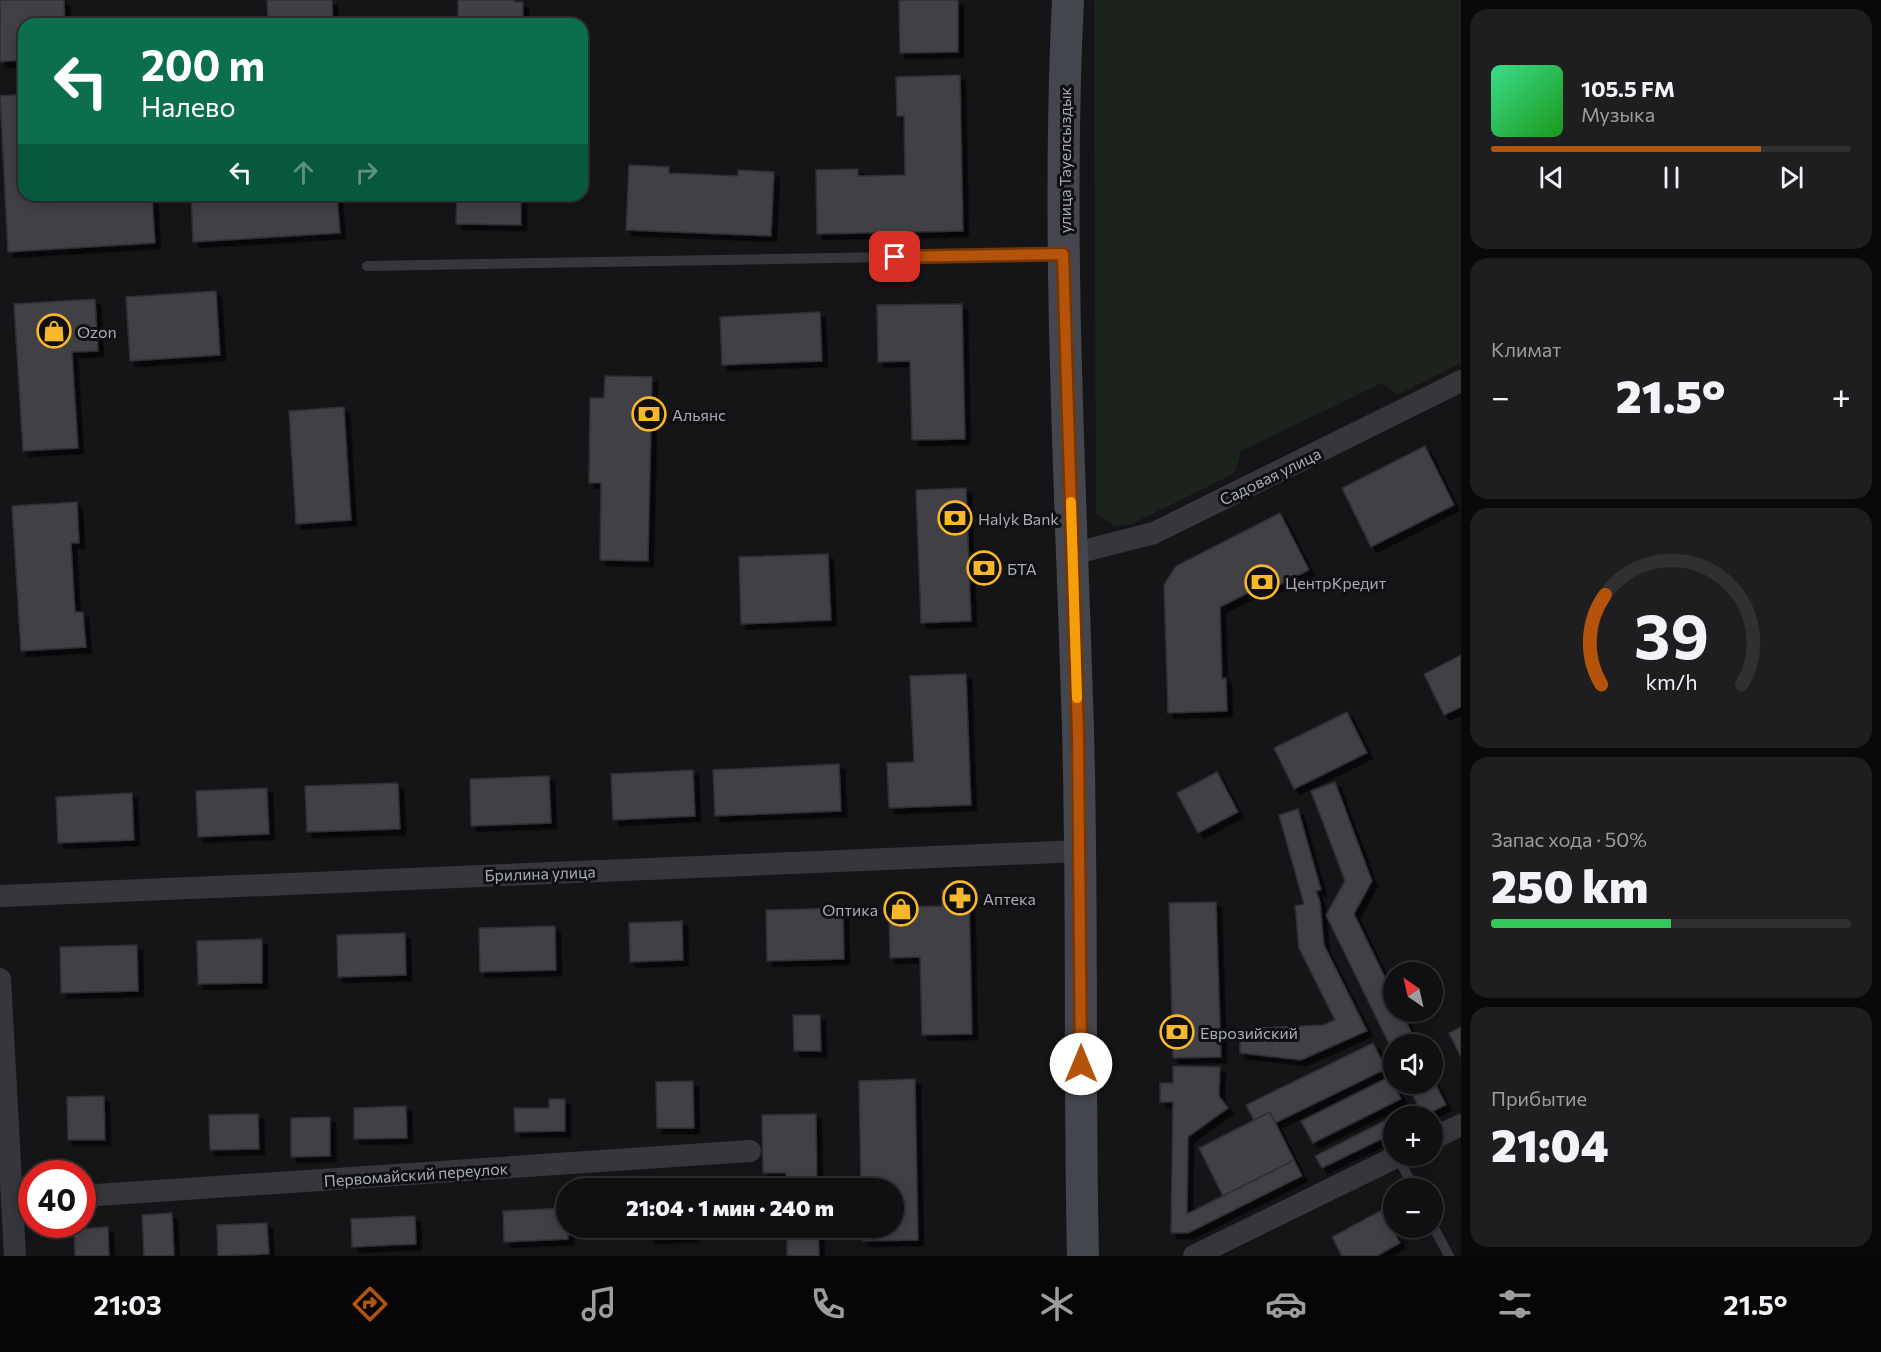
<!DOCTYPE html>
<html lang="ru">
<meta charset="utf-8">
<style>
:root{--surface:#101012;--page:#1e1e20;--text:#f1f3f6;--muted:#9c9d9f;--line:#303032;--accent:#b45309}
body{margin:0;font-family:Commissioner,sans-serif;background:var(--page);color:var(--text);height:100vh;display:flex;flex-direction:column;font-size:22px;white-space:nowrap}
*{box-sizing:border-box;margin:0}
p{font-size:20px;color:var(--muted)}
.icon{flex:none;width:33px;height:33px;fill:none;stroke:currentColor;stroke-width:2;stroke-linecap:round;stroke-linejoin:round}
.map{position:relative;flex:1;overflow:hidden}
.details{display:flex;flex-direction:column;gap:9px;padding:9px;background:#09090a;width:420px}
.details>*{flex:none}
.top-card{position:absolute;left:18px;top:18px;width:570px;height:183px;border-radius:18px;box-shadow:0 3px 15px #0003,0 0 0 2px var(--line);background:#0b6e4f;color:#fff;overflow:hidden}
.needle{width:39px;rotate:326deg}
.fabs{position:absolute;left:1383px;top:962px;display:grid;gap:12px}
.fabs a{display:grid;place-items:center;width:60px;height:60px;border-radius:50%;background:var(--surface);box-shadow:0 3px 15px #0003,0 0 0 2px var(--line);font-size:30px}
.speed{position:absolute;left:18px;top:1160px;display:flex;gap:12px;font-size:30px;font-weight:700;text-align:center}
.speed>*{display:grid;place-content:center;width:78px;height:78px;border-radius:50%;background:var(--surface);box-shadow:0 3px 15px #0003,0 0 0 2px var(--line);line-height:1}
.speed .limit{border:9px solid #d22;background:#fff;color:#111}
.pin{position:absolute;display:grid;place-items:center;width:51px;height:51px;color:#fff;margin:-26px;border-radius:12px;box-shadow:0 3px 9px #0006}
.me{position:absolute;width:66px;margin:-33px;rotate:0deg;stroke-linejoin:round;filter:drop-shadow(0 0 4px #0008)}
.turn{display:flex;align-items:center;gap:21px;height:126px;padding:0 24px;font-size:27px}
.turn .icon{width:78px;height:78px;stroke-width:2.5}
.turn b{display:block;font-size:42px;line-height:51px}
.lanes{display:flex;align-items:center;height:57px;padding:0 24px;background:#0003;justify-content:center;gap:30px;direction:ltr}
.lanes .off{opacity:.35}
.big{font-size:45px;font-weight:800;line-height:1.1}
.details .widget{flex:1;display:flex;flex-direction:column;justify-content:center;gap:9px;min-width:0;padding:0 21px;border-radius:18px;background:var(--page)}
.details .dial{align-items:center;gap:0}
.dial svg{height:156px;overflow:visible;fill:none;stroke:var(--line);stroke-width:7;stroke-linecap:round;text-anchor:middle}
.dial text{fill:var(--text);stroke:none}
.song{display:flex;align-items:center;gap:18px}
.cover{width:72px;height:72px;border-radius:9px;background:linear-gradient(135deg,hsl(150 70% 55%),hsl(120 70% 35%))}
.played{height:6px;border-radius:3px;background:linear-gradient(90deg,var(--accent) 75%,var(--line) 75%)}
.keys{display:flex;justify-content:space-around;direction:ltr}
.heat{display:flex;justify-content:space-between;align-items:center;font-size:33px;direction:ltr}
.charge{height:9px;border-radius:4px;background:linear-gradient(90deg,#34c759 50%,var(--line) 0)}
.trip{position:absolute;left:556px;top:1178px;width:348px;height:60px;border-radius:30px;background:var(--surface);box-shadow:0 3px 15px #0003,0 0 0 2px var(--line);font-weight:800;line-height:60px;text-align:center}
.dock{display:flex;height:96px;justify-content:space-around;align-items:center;background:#060607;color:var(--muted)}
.dock .icon{width:42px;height:42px}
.dock .active{color:var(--accent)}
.dock b{font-size:27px;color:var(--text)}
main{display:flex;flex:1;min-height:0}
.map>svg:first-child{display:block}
.green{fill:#1b231c}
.building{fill:#3f4045;stroke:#2f2f34;stroke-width:1.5;filter:url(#shadow)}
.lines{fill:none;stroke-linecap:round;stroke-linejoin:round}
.lane{stroke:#36373d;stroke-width:10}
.street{stroke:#36373d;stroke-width:22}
.secondary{stroke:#44464d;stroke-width:32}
.route-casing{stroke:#753606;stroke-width:15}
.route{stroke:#b45309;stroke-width:10}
.slow{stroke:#f59e0b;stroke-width:10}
.labels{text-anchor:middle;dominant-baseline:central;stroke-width:6;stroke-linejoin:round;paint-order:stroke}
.street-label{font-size:16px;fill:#a7acb8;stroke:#101012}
.poi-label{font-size:16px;fill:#a7acb8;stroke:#101012;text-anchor:start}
</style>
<main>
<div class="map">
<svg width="1461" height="1256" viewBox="0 0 1461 1256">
<defs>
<filter id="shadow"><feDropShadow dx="5.5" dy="5.5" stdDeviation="0" flood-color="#0009"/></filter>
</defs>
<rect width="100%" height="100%" fill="#151518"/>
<polygon class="green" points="1094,0 1461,0 1461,363 1398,395 1382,383 1241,451 1235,473 1132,524 1115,526 1096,514"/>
<g class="building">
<polygon points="0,0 64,0 65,24 24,24 24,60 0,62"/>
<polygon points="267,0 332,0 333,24 268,24"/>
<polygon points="458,0 515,0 515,2 523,2 523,24 458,24"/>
<polygon points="899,0 958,0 958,52 900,53"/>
<polygon points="960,75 963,231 817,234 816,170 858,169 858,176 905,175 904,116 897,116 896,77"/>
<polygon points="24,94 24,195 152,195 155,243 8,252 0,96"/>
<polygon points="629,165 669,167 669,173 738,176 738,170 774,172 771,236 626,230"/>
<polygon points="191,195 337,195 340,233 193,242"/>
<polygon points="457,195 521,195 521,225 456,224"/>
<polygon points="216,291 220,355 130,361 126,297"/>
<polygon points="95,299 98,351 72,352 78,448 23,451 14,304"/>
<polygon points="962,304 965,439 912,440 910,361 878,362 877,305"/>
<polygon points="820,312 822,361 722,365 720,317"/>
<polygon points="605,376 652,377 648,561 600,560 601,483 589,483 590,398 604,398"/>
<polygon points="344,407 351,520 296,524 289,411"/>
<polygon points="1425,446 1454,505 1371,547 1342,488"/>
<polygon points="966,488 971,621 921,623 916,490"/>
<polygon points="77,502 79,543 71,543 75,612 83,612 86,647 21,651 12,506"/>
<polygon points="1280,513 1309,570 1269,590 1266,584 1220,607 1222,679 1226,678 1227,711 1168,713 1164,585 1176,566"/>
<polygon points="828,554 831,620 741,624 739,557"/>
<polygon points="1461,655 1461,707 1444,715 1424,674"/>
<polygon points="966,674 971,805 889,808 887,763 914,762 910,676"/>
<polygon points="1347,712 1367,753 1294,789 1274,748"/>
<polygon points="839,764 841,811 715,816 713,770"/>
<polygon points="693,770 695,816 613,820 611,774"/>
<polygon points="1217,772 1238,812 1198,833 1177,793"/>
<polygon points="549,776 551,823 471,826 470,779"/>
<polygon points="1335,782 1372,881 1354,914 1394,996 1394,1011 1401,1011 1417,1044 1394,1044 1394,1054 1326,915 1345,881 1311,791"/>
<polygon points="398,783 400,829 307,832 305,786"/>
<polygon points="267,788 269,834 198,837 196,791"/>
<polygon points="132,793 134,840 58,843 56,797"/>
<polygon points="1298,809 1321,890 1316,891 1320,902 1324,945 1367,1031 1301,1060 1240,1053 1240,1029 1323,1025 1335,1020 1299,948 1295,906 1304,904 1279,815"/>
<polygon points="969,889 972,1034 922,1035 920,957 890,958 889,907 942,906 942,890"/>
<polygon points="1216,902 1221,1057 1173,1058 1169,903"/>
<polygon points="843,908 844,959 767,961 766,910"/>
<polygon points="682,921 683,960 630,962 629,923"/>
<polygon points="555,926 556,970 480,972 479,928"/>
<polygon points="405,933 406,975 338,977 337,935"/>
<polygon points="262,939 262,983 198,984 197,941"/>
<polygon points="137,945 138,991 61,993 60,947"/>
<polygon points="793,1015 820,1015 821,1051 794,1051"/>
<polygon points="1461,1027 1461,1057 1449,1033"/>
<polygon points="1373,1043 1386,1069 1275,1123 1270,1112 1254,1120 1246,1105"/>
<polygon points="1173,1066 1220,1067 1219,1096 1228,1108 1188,1137 1187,1214 1294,1160 1302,1176 1188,1233 1171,1233 1173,1102 1160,1102 1160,1083 1173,1083"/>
<polygon points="1389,1077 1401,1099 1313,1143 1301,1121"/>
<polygon points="1432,1077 1446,1105 1423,1116 1407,1083 1432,1083"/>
<polygon points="915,1079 918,1240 863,1241 862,1227 894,1227 894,1188 861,1188 859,1081"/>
<polygon points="693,1081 694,1128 657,1128 656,1082"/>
<polygon points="104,1096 105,1140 68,1140 67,1097"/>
<polygon points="549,1099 565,1099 565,1131 515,1132 514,1108 549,1108"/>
<polygon points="406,1106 407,1138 354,1139 354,1108"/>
<polygon points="1408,1109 1411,1116 1394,1116"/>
<polygon points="1270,1112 1294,1160 1223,1196 1199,1148"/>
<polygon points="258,1114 259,1149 210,1150 209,1115"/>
<polygon points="816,1114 817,1188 786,1188 786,1173 763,1173 762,1115"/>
<polygon points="1394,1116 1394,1133 1322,1168 1315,1156"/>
<polygon points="330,1117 330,1156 291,1157 291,1118"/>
<polygon points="567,1208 568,1239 504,1242 503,1211"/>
<polygon points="1382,1210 1400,1243 1377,1256 1342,1256 1332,1237"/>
<polygon points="172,1213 174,1256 144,1256 142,1215"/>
<polygon points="415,1216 416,1244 352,1247 351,1219"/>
<polygon points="267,1223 269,1254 218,1256 217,1225"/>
<polygon points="108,1227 109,1256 75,1256 74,1229"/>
<polygon points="649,1227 691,1227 692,1236 650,1238"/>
<polygon points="787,1227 818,1227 819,1256 787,1256"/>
</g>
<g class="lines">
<g class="lane">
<polyline points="367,266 1063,254"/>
<polyline points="1397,1156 1414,1188"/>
<polyline points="1432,1224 1449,1256"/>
</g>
<g class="street">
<polyline points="1072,554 1154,533 1461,381"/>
<polyline points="0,896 1080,851"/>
<polyline points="0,979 15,1256"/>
<polyline points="1432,1139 1461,1125"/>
<polyline points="82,1196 750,1151"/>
<polyline points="1194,1256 1400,1155"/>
</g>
<path class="secondary" d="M1068 0C1056 244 1071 488 1078 732 1083 907 1079 1081 1083 1256"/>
</g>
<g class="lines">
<defs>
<polyline id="route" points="895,257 1063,254 1078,735 1081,1064"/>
</defs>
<use href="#route" class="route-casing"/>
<use href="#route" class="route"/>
<polyline class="slow" points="1071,502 1077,698"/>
</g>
<defs>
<symbol id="shop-ring" viewBox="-11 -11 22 22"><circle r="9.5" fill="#101012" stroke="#f9b82b" stroke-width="1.5"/><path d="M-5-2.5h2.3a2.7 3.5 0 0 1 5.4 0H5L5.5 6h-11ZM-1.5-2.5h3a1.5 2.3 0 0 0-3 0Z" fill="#f9b82b"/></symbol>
<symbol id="bank-ring" viewBox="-11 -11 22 22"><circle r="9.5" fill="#101012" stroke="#f9b82b" stroke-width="1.5"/><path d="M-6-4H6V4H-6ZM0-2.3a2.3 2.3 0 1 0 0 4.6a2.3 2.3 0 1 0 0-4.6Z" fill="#f9b82b"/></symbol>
<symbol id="pharmacy-ring" viewBox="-11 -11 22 22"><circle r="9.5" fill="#101012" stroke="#f9b82b" stroke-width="1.5"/><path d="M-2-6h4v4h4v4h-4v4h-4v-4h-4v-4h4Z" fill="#f9b82b"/></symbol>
</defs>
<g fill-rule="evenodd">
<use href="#shop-ring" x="35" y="312" width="38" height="38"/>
<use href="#bank-ring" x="630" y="395" width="38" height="38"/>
<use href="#bank-ring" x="936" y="499" width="38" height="38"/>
<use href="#bank-ring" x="965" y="549" width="38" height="38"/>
<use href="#bank-ring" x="1243" y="563" width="38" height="38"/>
<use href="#pharmacy-ring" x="941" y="879" width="38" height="38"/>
<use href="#shop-ring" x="882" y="890" width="38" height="38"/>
<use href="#bank-ring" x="1158" y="1013" width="38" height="38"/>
</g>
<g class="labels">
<g class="street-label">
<text transform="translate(1064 160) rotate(-90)">улица Тауелсыздык</text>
<text transform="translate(1270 476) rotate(-26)">Садовая улица</text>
<text transform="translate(540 873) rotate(-2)">Брилина улица</text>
<text transform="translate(416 1174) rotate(-4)">Первомайский переулок</text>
</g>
<g class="poi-label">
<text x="77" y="331">Ozon</text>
<text x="672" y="414">Альянс</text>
<text x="978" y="518">Halyk Bank</text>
<text x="1007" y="568">БТА</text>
<text x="1285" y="582">ЦентрКредит</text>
<text x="983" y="898">Аптека</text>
<text x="878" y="909" text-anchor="end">Оптика</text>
<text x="1200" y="1032">Еврозийский</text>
</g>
</g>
</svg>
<div class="fabs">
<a><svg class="needle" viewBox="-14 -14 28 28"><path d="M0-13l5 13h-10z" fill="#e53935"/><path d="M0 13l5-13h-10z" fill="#9c9d9f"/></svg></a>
<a><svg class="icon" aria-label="sound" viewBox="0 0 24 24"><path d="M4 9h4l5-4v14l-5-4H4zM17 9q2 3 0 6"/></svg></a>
<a>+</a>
<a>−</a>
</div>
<div class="speed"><div class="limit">40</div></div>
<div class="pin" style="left:895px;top:257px;background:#d93025"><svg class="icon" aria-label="arrive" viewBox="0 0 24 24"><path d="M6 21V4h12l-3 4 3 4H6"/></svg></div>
<svg class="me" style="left:1081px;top:1064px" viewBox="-20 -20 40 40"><circle r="19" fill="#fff"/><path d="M0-13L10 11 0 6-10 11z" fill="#b45309"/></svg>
<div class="trip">21:04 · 1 мин · 240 m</div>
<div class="top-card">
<div class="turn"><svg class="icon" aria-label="left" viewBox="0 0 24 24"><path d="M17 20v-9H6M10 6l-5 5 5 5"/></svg><div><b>200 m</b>Налево</div></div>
<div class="lanes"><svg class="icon" aria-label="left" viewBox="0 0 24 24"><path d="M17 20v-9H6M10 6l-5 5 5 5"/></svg><svg class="icon off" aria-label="ahead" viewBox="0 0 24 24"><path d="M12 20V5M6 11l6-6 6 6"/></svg><svg class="icon off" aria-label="right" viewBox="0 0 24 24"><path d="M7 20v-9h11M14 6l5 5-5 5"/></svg></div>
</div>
</div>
<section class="details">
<div class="widget">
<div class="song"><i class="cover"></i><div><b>105.5 FM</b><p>Музыка</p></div></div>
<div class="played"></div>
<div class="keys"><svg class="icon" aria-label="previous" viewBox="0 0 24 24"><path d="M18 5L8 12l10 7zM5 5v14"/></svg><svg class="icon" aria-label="pause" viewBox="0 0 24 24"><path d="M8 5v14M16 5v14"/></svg><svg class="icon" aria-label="next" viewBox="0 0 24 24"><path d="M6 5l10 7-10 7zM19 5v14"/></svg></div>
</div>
<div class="widget"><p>Климат</p>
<div class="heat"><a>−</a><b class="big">21.5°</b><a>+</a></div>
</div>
<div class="widget dial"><svg viewBox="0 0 100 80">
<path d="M14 69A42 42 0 1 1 86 69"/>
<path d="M14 69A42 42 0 0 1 16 23" stroke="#b45309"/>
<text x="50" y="56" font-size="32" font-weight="700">39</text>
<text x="50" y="72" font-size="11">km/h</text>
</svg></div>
<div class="widget"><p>Запас хода · 50%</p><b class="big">250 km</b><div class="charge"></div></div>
<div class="widget"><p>Прибытие</p><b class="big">21:04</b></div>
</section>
</main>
<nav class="dock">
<b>21:03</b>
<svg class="icon active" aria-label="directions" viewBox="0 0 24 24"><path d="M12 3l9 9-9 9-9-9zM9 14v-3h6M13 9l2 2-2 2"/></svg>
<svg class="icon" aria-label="music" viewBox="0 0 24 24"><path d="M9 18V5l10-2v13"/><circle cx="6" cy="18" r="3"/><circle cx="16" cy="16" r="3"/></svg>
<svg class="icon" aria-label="phone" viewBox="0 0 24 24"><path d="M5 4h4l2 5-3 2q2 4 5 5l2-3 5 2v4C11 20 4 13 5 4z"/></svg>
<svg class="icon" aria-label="climate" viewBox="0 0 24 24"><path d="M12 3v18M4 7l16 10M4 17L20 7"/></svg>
<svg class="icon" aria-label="car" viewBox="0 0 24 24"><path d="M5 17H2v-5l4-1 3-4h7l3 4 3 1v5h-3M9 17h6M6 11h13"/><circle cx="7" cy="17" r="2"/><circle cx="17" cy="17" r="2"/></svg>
<svg class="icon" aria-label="filters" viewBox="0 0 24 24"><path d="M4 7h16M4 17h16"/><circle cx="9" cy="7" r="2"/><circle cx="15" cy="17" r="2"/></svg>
<b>21.5°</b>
</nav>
